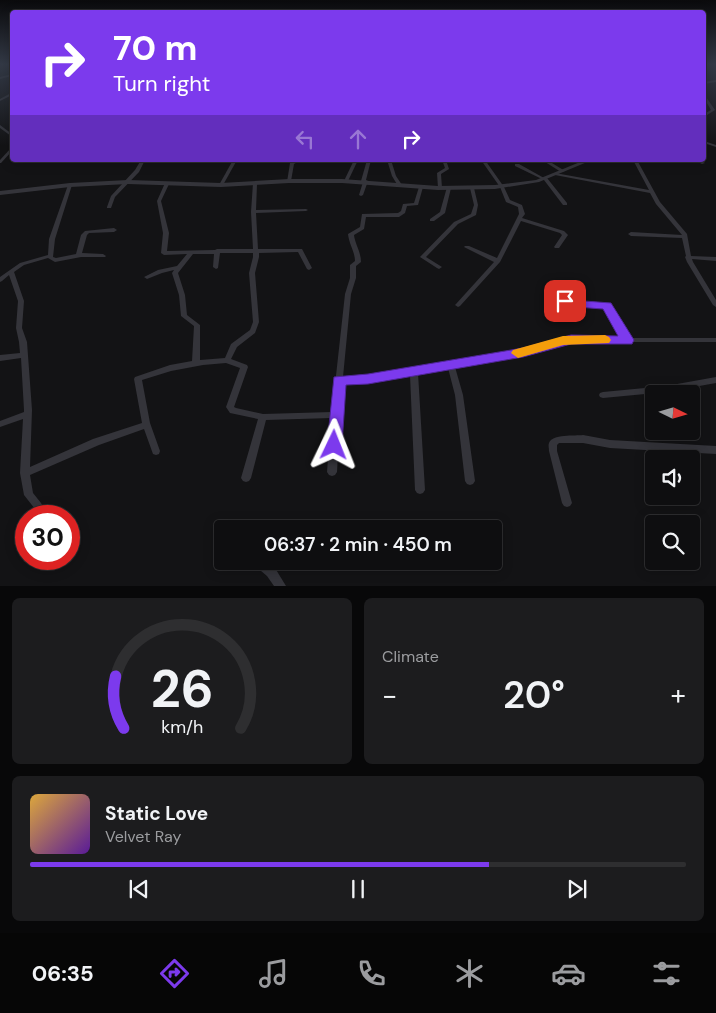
<!DOCTYPE html>
<meta charset="utf-8">
<style>
:root{--surface:#0e0e10;--page:#1c1c1e;--text:#f1f3f6;--muted:#9b9c9f;--line:#2e2e30;--accent:#7c3aed}
body{margin:0;font-family:"DM Sans",sans-serif;background:var(--page);color:var(--text);height:100vh;display:flex;flex-direction:column;font-size:19px;white-space:nowrap}
*{box-sizing:border-box;margin:0}
p{font-size:16px;color:var(--muted)}
.icon{flex:none;width:28px;height:28px;fill:none;stroke:currentColor;stroke-width:2;stroke-linecap:round;stroke-linejoin:round}
.map{position:relative;height:586px;overflow:hidden}
.drawer{display:flex;flex-direction:column;gap:12px;padding:12px;background:#080809;flex:1}
.drawer>*{flex:none}
.top-card{position:absolute;left:10px;top:10px;width:696px;height:152px;border-radius:5px;box-shadow:0 2px 12px #0003,0 0 0 1px var(--line);background:#7c3aed;color:#fff;overflow:hidden}
.needle{width:32px;rotate:95deg}
.buttons{position:absolute;left:645px;top:385px;display:grid;gap:10px}
.buttons a{display:grid;place-items:center;width:55px;height:55px;border-radius:5px;background:var(--surface);box-shadow:0 2px 12px #0003,0 0 0 1px var(--line);font-size:25px}
.speed{position:absolute;left:15px;top:505px;display:flex;gap:10px;font-size:25px;font-weight:700;text-align:center}
.speed>*{display:grid;place-content:center;width:65px;height:65px;border-radius:50%;background:var(--surface);box-shadow:0 2px 12px #0003,0 0 0 1px var(--line);line-height:1}
.speed .limit{border:8px solid #d22;background:#fff;color:#111}
.pin{position:absolute;display:grid;place-items:center;width:42px;height:42px;color:#fff;margin:-21px;border-radius:10px;box-shadow:0 2px 8px #0006}
.me{position:absolute;width:55px;margin:-28px;rotate:2deg;stroke-linejoin:round;filter:drop-shadow(0 0 4px #0008)}
.turn{display:flex;align-items:center;gap:18px;height:105px;padding:0 20px;font-size:22px}
.turn .icon{width:65px;height:65px;stroke-width:2.5}
.turn b{display:block;font-size:35px;line-height:42px}
.lanes{display:flex;align-items:center;height:48px;padding:0 20px;background:#0003;justify-content:center;gap:25px;direction:ltr}
.lanes .off{opacity:.35}
.big{font-size:38px;font-weight:600;line-height:1.1}
.drawer .widget{flex:1;display:flex;flex-direction:column;justify-content:center;gap:8px;min-width:0;padding:0 18px;border-radius:8px;background:var(--page)}
.drawer .dial{align-items:center;gap:0}
.dial svg{height:130px;overflow:visible;fill:none;stroke:var(--line);stroke-width:7;stroke-linecap:round;text-anchor:middle}
.dial text{fill:var(--text);stroke:none}
.song{display:flex;align-items:center;gap:15px}
.cover{width:60px;height:60px;border-radius:8px;background:linear-gradient(135deg,hsl(40 70% 55%),hsl(270 70% 35%))}
.played{height:5px;border-radius:2px;background:linear-gradient(90deg,var(--accent) 70%,var(--line) 70%)}
.keys{display:flex;justify-content:space-around;direction:ltr}
.heat{display:flex;justify-content:space-between;align-items:center;font-size:28px;direction:ltr}
.drawer .tiles{flex:1;display:grid;gap:12px;grid-template-columns:1fr 1fr}
.widget:last-child{grid-column:span 2}
.trip{position:absolute;left:214px;top:520px;width:288px;height:50px;border-radius:5px;background:var(--surface);box-shadow:0 2px 12px #0003,0 0 0 1px var(--line);font-weight:600;line-height:50px;text-align:center}
.tabs{display:flex;height:80px;justify-content:space-around;align-items:center;background:#060606;color:var(--muted)}
.tabs .icon{width:35px;height:35px}
.tabs .selected{color:var(--accent)}
.tabs b{font-size:22px;color:var(--text)}
.map>svg:first-child{display:block}
.lines{fill:none;stroke-linecap:round;stroke-linejoin:round}
.minor{fill:#34343a;fill-rule:evenodd}
.tertiary{fill:#34343a;fill-rule:evenodd}
.route{fill:#7c3aed;stroke:#51269a}
.slow{fill:#f59e0b}
</style>
<div class="map">
<svg width="716" height="586" viewBox="0 0 716 586">
<rect width="100%" height="100%" fill="#131315"/>
<g class="lines">
<g class="minor">
<polygon points="12,74 12,76 0,79 0,77"/>
<polygon points="716,80 716,82 704,84 704,82"/>
<polygon points="11,93 12,93 12,95 0,101 0,99"/>
<polygon points="0,125 12,134 12,136 11,136 0,128"/>
<polygon points="707,142 716,145 716,147 707,144"/>
<polygon points="11,148 12,148 12,151 1,163 0,163 0,160"/>
<polygon points="141,160 145,160 139,172 115,197 111,208 107,208 107,207 111,196 135,170"/>
<polygon points="233,160 237,160 223,185 219,186 219,185"/>
<polygon points="295,160 301,160 294,164 291,181 287,182 290,163"/>
<polygon points="354,160 358,160 348,181 344,182 344,181"/>
<polygon points="367,160 371,160 366,180 368,181 363,195 361,196 359,195 363,182 361,181"/>
<polygon points="387,160 391,160 396,176 402,185 402,186 398,186 392,176"/>
<polygon points="442,160 446,160 449,169 441,174 442,188 440,189 438,188 437,173 445,168"/>
<polygon points="481,160 485,160 504,187 510,200 522,205 525,214 522,218 564,231 568,235 559,248 555,248 554,247 562,235 560,233 521,221 500,262 460,306 458,307 455,305 456,304 494,262 464,247 465,246 469,246 497,258 519,214 518,207 506,202 500,187"/>
<polygon points="542,160 547,160 565,171 561,172"/>
<polygon points="633,160 637,160 660,202 687,234 691,256 716,257 716,261 692,259 693,262 716,300 716,307 713,305 687,262 685,257 686,256 682,238 631,236 628,234 631,232 682,235 656,204 650,193 555,175 553,174 555,173 649,190"/>
<polygon points="694,160 700,160 705,163 702,164"/>
<polygon points="515,164 519,164 544,178 547,178 567,203 567,205 563,205 544,180 515,166"/>
<path d="M165 183 169 184 161 201 169 233 167 251 215 250 217 249H253L251 212 253 183 257 184 256 210 306 209 308 210 306 211 256 213 258 249H302L312 268 309 270 307 269 298 252 259 253V257L255 273 259 322 255 333 237 347 231 359 247 365 248 367 234 407 236 408 263 414 332 412 345 294 350 278V265L355 261C355 252 349 244 348 234L360 227 362 214 398 213 401 211 403 204 414 203 419 187 421 186 423 187 418 205 407 206 405 213 399 217H366L364 229 354 235C355 244 361 252 361 262L356 266V278L351 294 343 377 368 376 448 363 451 361 453 362 523 351 571 338H623L608 315 605 307 565 305 556 287 559 285 562 287 569 302 609 304 614 315 630 338H716V342H571L523 355 455 367 463 395 475 481 473 484 470 485 467 484 465 481 455 395 448 368 418 373 425 490 423 493 420 494 417 493 415 490 410 375 368 382 342 383 337 472 335 475 332 476 329 475 327 472 331 418 266 420 251 478 249 481 246 482 243 481 241 478 258 419 230 413 226 407 240 368 226 363 203 365 171 371 142 380 150 423 160 451 159 454 156 455 153 454 144 429 99 445 30 475 33 493 41 503 48 516H38L35 509 24 495 20 473 23 419 0 427V421L24 412V410L21 358 0 361V355L20 353 19 342 16 328 18 301 9 275 2 281 0 282V277L20 263 48 255 49 239 68 185 72 184V185L55 239 53 257 56 258 76 254 81 235 85 231 114 228 117 230 114 232 89 233 87 235 82 253 103 254 106 256 105 257H81L55 262 48 258 24 265 14 272 24 301 22 328 27 342 32 410 30 467 93 439 142 423 134 379 135 377 170 365 192 361 194 326 181 316 179 295 172 273 174 270 162 273 147 279 144 277 158 270 177 266 187 254 164 255 161 253 163 233 157 201ZM220 253H253V257L249 273 253 322 250 330 231 344 225 358 200 360V325L187 315 185 295 178 273 193 254H214L213 267 216 269 218 268Z"/>
<polygon points="447,187 451,187 451,188 445,213 434,221 430,221 430,219 440,212"/>
<polygon points="470,187 474,187 474,188 478,205 476,215 458,224 426,257 442,267 439,269 437,268 420,257 454,222 471,214 474,205 470,188"/>
<polygon points="716,377 716,383 666,392 603,398 600,397 599,395 600,393 603,392 666,386"/>
<path d="M583 435 610 440 716 446V454L610 448 583 443H559L557 445V451L572 503 570 506 567 507 564 506 562 503 549 451C549 448 548 445 549 443 552 434 575 436 583 435Z"/>
<polygon points="253,561 266,561 275,568 286,586 274,586 267,576 254,565"/>
</g>
<g class="tertiary">
<polygon points="704,94 715,110 704,117 704,114 711,110 704,98"/>
<polygon points="585,160 592,160 539,182 495,189 438,190 342,183 289,183 221,187 128,184 70,187 0,195 0,191 70,183 128,180 221,183 289,179 342,179 438,186 495,185 536,180"/>
</g>
</g>
<linearGradient id="sky" x2="0" y2="1"><stop stop-color="#0a0a0c"/><stop offset="0.44" stop-color="#333946"/><stop offset="1" stop-color="#333946" stop-opacity="0"/></linearGradient>
<rect width="716" height="146" fill="url(#sky)"/>
<polygon class="route" points="565,297 571,300 611,303 634,340 632,344 571,344 523,357 368,384 346,385 342,445 340,450 334,452 329,450 327,445 334,377 368,374 523,348 571,335 618,336 603,309 562,306 560,301"/>
<polygon class="slow" points="605,335 609,337 611,340 609,343 563,345 518,358 511,353 513,350 563,336"/>
</svg>
<div class="buttons">
<a><svg class="needle" viewBox="-14 -14 28 28"><path d="M0-13l5 13h-10z" fill="#e53935"/><path d="M0 13l5-13h-10z" fill="#9b9c9f"/></svg></a>
<a><svg class="icon" aria-label="sound" viewBox="0 0 24 24"><path d="M4 9h4l5-4v14l-5-4H4zM17 9q2 3 0 6"/></svg></a>
<a><svg class="icon" aria-label="search" viewBox="0 0 24 24"><circle cx="10" cy="10" r="6"/><path d="M15 15l6 6"/></svg></a>
</div>
<div class="speed"><div class="limit">30</div></div>
<div class="pin" style="left:565px;top:301px;background:#d93025"><svg class="icon" aria-label="arrive" viewBox="0 0 24 24"><path d="M6 21V4h12l-3 4 3 4H6"/></svg></div>
<svg class="me" style="left:334px;top:445px" viewBox="-20 -20 40 40"><path d="M0-17L14 15 0 8-14 15z" fill="#7c3aed" stroke="#fff" stroke-width="4"/></svg>
<div class="trip">06:37 · 2 min · 450 m</div>
<div class="top-card">
<div class="turn"><svg class="icon" aria-label="right" viewBox="0 0 24 24"><path d="M7 20v-9h11M14 6l5 5-5 5"/></svg><div><b>70 m</b>Turn right</div></div>
<div class="lanes"><svg class="icon off" aria-label="left" viewBox="0 0 24 24"><path d="M17 20v-9H6M10 6l-5 5 5 5"/></svg><svg class="icon off" aria-label="ahead" viewBox="0 0 24 24"><path d="M12 20V5M6 11l6-6 6 6"/></svg><svg class="icon" aria-label="right" viewBox="0 0 24 24"><path d="M7 20v-9h11M14 6l5 5-5 5"/></svg></div>
</div>
</div>
<section class="drawer">
<div class="tiles">
<div class="widget dial"><svg viewBox="0 0 100 80">
<path d="M14 69A42 42 0 1 1 86 69"/>
<path d="M14 69A42 42 0 0 1 9 37" stroke="#7c3aed"/>
<text x="50" y="56" font-size="32" font-weight="700">26</text>
<text x="50" y="72" font-size="11">km/h</text>
</svg></div>
<div class="widget"><p>Climate</p>
<div class="heat"><a>−</a><b class="big">20°</b><a>+</a></div>
</div>
<div class="widget">
<div class="song"><i class="cover"></i><div><b>Static Love</b><p>Velvet Ray</p></div></div>
<div class="played"></div>
<div class="keys"><svg class="icon" aria-label="previous" viewBox="0 0 24 24"><path d="M18 5L8 12l10 7zM5 5v14"/></svg><svg class="icon" aria-label="pause" viewBox="0 0 24 24"><path d="M8 5v14M16 5v14"/></svg><svg class="icon" aria-label="next" viewBox="0 0 24 24"><path d="M6 5l10 7-10 7zM19 5v14"/></svg></div>
</div>
</div>
</section>
<nav class="tabs">
<b>06:35</b>
<svg class="icon selected" aria-label="directions" viewBox="0 0 24 24"><path d="M12 3l9 9-9 9-9-9zM9 14v-3h6M13 9l2 2-2 2"/></svg>
<svg class="icon" aria-label="music" viewBox="0 0 24 24"><path d="M9 18V5l10-2v13"/><circle cx="6" cy="18" r="3"/><circle cx="16" cy="16" r="3"/></svg>
<svg class="icon" aria-label="phone" viewBox="0 0 24 24"><path d="M5 4h4l2 5-3 2q2 4 5 5l2-3 5 2v4C11 20 4 13 5 4z"/></svg>
<svg class="icon" aria-label="climate" viewBox="0 0 24 24"><path d="M12 3v18M4 7l16 10M4 17L20 7"/></svg>
<svg class="icon" aria-label="car" viewBox="0 0 24 24"><path d="M5 17H2v-5l4-1 3-4h7l3 4 3 1v5h-3M9 17h6M6 11h13"/><circle cx="7" cy="17" r="2"/><circle cx="17" cy="17" r="2"/></svg>
<svg class="icon" aria-label="filters" viewBox="0 0 24 24"><path d="M4 7h16M4 17h16"/><circle cx="9" cy="7" r="2"/><circle cx="15" cy="17" r="2"/></svg>
</nav>
